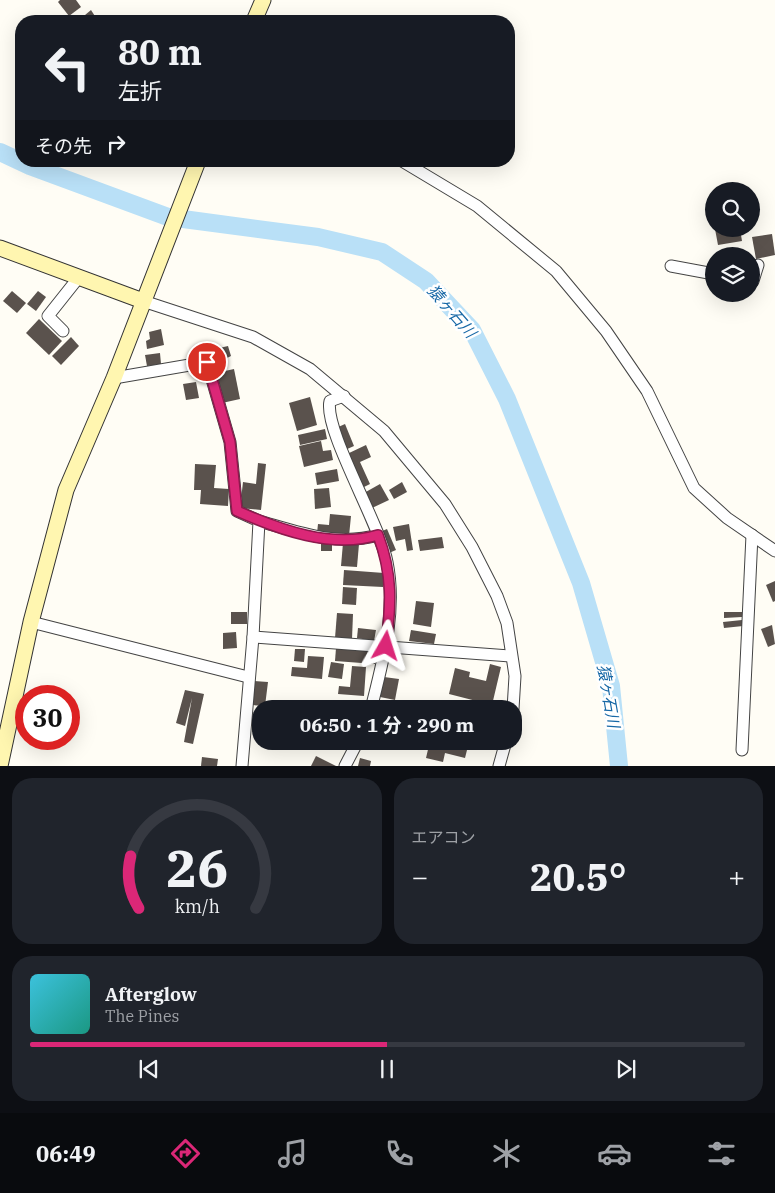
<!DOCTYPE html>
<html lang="ja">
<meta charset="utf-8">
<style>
:root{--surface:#171b24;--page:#20242c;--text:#f1f3f6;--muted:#9ea1a6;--line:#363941;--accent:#db2777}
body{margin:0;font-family:"IBM Plex Serif","Noto Sans JP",serif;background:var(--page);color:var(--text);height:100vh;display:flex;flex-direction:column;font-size:19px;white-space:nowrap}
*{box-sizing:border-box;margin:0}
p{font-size:16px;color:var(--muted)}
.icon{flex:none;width:28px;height:28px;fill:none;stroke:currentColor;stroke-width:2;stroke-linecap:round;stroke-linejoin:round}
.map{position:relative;height:766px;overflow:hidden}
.drawer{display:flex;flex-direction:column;gap:12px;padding:12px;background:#0d0f14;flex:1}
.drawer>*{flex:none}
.hud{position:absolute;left:15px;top:15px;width:500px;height:152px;border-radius:20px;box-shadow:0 5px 20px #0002;background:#171b24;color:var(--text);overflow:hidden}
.fabs{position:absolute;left:705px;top:182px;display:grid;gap:10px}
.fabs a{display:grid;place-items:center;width:55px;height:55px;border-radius:50%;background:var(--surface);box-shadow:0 5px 20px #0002;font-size:25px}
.speed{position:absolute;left:15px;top:685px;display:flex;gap:10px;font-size:25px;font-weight:700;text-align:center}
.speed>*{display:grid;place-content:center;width:65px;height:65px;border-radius:50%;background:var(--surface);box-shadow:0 5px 20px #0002;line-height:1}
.speed .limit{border:8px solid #d22;background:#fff;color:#111}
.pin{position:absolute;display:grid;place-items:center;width:42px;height:42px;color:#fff;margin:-21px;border:2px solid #fff;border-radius:50%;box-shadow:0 1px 5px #0007}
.me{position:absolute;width:55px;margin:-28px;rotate:6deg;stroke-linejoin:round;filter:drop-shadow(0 0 4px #0008)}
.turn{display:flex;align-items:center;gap:18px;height:105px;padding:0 20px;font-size:22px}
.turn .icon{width:65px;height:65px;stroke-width:2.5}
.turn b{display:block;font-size:35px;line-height:42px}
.then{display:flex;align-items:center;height:48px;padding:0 20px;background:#0003;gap:10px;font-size:19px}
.big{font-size:38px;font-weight:700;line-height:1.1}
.drawer .widget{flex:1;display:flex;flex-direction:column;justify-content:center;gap:8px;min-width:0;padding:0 18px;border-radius:20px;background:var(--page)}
.drawer .dial{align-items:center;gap:0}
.dial svg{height:130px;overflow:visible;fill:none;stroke:var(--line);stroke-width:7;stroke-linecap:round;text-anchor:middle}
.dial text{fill:var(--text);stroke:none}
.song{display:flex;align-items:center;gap:15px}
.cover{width:60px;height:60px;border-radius:8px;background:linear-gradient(135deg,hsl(190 70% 55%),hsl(170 70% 35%))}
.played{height:5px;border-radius:2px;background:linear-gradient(90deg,var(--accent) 50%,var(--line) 50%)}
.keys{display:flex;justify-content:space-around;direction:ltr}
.heat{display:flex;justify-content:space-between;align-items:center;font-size:28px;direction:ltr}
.drawer .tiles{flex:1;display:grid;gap:12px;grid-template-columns:1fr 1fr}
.widget:last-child{grid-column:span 2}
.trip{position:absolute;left:252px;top:700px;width:270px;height:50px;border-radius:20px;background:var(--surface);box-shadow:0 5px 20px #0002;font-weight:700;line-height:50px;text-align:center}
.tabs{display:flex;height:80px;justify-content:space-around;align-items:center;background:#090b0e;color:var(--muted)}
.tabs .icon{width:35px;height:35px}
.tabs .selected{color:var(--accent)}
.tabs b{font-size:22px;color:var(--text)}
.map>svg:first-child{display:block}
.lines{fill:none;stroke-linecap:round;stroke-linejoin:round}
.river{stroke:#b9e0f7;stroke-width:18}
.building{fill:#5a524d}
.street-casing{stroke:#444;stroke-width:13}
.secondary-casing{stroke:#333;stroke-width:17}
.street{stroke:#fff;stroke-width:11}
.secondary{stroke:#fff6b0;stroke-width:15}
.route-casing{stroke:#8e194d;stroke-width:12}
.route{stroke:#db2777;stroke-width:9}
.labels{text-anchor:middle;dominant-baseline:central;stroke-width:5;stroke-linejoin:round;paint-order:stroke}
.water-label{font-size:16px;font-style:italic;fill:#1768a6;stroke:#fff}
</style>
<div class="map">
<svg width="775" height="766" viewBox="0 0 775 766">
<rect width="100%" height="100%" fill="#fffdf5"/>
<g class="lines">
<polyline class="river" points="0,152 30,166 168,217 318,237 382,252 426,281 472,330 507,399 581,583 611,686 619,766"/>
</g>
<g class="building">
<polygon points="60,0 76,0 81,7 69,16 58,2"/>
<polygon points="91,10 98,21 78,21"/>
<polygon points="715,229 740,229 742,241 718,245"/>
<polygon points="772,234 775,255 756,259 752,237"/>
<polygon points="12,291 26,303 17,313 3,301"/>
<polygon points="38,291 46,297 36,311 27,304"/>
<polygon points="39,319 62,341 49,355 26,333"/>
<polygon points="161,329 164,345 147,349 146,341 150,339 149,332"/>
<polygon points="71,337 79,346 61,365 52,356"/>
<polygon points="228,346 231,356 225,359 227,368 216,371 211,350"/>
<polygon points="160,353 161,364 147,366 145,355"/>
<polygon points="234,369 240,399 222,403 216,373"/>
<polygon points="196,382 199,398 186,400 183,384"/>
<polygon points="310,397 317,425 297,431 289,403"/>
<polygon points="345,424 354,446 345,450 336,428"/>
<polygon points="325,429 327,439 300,445 298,435"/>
<polygon points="321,441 323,451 331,450 333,460 304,467 299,446"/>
<polygon points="366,445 371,457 360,462 370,484 362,488 347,454"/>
<polygon points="258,463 266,464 261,510 240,508 243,482 256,484"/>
<polygon points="195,464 216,465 214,488 229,489 228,506 200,504 201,490 194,490"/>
<polygon points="337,469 339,481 317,485 315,473"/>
<polygon points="402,482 407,492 394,499 389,490"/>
<polygon points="380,484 389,500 372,508 364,493"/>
<polygon points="329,488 331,507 315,509 314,489"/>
<polygon points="330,514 351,516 349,536 317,533 318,524 329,525"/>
<polygon points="409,524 413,550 407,551 405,539 396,541 393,527"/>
<polygon points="387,529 396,550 389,553 380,532"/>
<polygon points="442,537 444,548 420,551 418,540"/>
<polygon points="321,542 332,543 332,551 321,551"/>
<polygon points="343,543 359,544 357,567 341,566"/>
<polygon points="344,570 384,573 383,587 343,585"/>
<polygon points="775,581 775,601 773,602 766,585"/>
<polygon points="343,587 357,588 356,605 342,604"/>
<polygon points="416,601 434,603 431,627 413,624"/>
<rect x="231" y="612" width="16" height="12"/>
<polygon points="724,612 742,612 742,617 724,618"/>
<polygon points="337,613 353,614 352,639 335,638"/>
<polygon points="742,620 743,626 724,628 723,622"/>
<polygon points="772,625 775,644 768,647 761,629"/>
<polygon points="358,628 376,630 374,641 357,638"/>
<polygon points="411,630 436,634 434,644 409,641"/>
<polygon points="236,632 237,648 223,649 223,633"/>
<polygon points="336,648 375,651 375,664 335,661"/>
<polygon points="295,649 305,649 304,662 294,661"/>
<polygon points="308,656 324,657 322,679 291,676 292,667 307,668"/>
<polygon points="331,662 344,664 342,679 328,677"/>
<polygon points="490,664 501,667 492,705 449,694 455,668 470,672 469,677 486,681"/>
<polygon points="352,666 366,667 364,696 338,694 339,686 350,687"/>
<polygon points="384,677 399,679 395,700 380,697"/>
<polygon points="254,681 268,682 265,706 251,705"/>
<polygon points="185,690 204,694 193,744 184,742 192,698 185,726 176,723"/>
<polygon points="457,701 473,706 473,709 455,709"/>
<polygon points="378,702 411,708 411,709 376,709"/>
<polygon points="433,704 450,708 450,709 432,709"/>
<polygon points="256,715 261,716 261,734 252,732"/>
<polygon points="430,741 467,750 465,758 445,753 443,762 426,758"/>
<polygon points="316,756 336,766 311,766"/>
<polygon points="202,757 218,759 217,766 201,766"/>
<polygon points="360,758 371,761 370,766 358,766"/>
</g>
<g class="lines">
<defs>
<g id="street">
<polyline points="402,161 477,206 556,271 606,331 647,391 694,488 727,518 775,551"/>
<polyline points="671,266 714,274"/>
<polyline points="751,281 753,281 758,265"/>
<polyline points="143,301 253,337 310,369 384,431 445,504 472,547 497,596 507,623 515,676 513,709"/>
<polyline points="63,331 48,316 79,277"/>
<polyline points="114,378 207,362 230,442 237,511 259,521 253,637 242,766"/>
<path d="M344 396 330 401C323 429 380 524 387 562 397 611 383 661 371 709"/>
<path d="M259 521C298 532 337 547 378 535"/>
<polyline points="31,622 248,677"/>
<polyline points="253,637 511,656"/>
<polyline points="742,750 752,535"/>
<polyline points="345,766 358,741"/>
<polyline points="499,766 506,741"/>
</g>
<g id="secondary">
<polyline points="254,21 263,0"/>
<polyline points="0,248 143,301"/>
<polyline points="0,766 31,622 66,490 114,378 198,161"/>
</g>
</defs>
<use href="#street" class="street-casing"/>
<use href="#secondary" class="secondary-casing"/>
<use href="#street" class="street"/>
<use href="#secondary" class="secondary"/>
</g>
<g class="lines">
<defs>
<path id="route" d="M207 362 230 442 237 511C280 530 332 549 378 535 393 575 391 605 386 646"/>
</defs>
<use href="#route" class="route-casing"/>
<use href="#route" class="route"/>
</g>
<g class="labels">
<g class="water-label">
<text transform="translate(452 311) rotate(49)">猿ヶ石川</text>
<text transform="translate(609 696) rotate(80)">猿ヶ石川</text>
</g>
</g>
</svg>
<div class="fabs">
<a><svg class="icon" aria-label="search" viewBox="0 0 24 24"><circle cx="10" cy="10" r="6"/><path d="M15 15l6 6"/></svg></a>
<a><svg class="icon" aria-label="layers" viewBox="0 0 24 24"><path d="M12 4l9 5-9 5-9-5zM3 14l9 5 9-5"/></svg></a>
</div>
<div class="speed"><div class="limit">30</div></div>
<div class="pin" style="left:207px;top:362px;background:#d93025"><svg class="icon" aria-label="arrive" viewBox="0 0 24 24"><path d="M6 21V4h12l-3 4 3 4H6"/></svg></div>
<svg class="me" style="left:386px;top:646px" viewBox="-20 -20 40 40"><path d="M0-17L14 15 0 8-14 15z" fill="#db2777" stroke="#fff" stroke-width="4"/></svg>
<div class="trip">06:50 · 1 分 · 290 m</div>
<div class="hud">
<div class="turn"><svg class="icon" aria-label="left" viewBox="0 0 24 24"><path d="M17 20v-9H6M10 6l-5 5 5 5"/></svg><div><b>80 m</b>左折</div></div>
<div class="then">その先<svg class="icon" aria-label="right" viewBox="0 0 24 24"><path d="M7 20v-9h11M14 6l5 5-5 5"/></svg></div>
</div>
</div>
<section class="drawer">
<div class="tiles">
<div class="widget dial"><svg viewBox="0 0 100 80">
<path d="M14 69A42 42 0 1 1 86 69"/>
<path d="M14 69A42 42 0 0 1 9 37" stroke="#db2777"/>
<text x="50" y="56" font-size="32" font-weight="700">26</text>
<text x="50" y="72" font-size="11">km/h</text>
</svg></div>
<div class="widget"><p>エアコン</p>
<div class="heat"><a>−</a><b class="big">20.5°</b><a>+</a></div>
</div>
<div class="widget">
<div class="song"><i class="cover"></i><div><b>Afterglow</b><p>The Pines</p></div></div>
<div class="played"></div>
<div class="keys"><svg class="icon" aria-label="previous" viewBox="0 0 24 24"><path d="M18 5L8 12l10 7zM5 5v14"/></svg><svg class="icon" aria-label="pause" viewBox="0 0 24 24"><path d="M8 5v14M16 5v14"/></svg><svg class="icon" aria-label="next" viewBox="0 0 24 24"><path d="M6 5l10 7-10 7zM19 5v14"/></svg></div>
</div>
</div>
</section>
<nav class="tabs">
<b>06:49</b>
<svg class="icon selected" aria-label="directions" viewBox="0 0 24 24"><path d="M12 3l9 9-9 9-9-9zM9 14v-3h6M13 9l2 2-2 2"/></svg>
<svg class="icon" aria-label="music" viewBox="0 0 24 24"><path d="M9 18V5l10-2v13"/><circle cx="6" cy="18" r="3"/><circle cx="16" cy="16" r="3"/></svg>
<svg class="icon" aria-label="phone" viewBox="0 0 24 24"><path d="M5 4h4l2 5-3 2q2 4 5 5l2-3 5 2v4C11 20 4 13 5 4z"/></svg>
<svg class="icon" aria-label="climate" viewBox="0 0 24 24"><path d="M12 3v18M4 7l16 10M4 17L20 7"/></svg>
<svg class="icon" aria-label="car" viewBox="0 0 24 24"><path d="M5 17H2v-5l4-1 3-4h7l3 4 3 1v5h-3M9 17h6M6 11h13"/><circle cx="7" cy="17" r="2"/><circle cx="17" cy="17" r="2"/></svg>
<svg class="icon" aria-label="filters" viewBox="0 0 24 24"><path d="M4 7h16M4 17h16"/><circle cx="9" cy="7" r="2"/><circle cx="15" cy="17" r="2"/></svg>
</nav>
